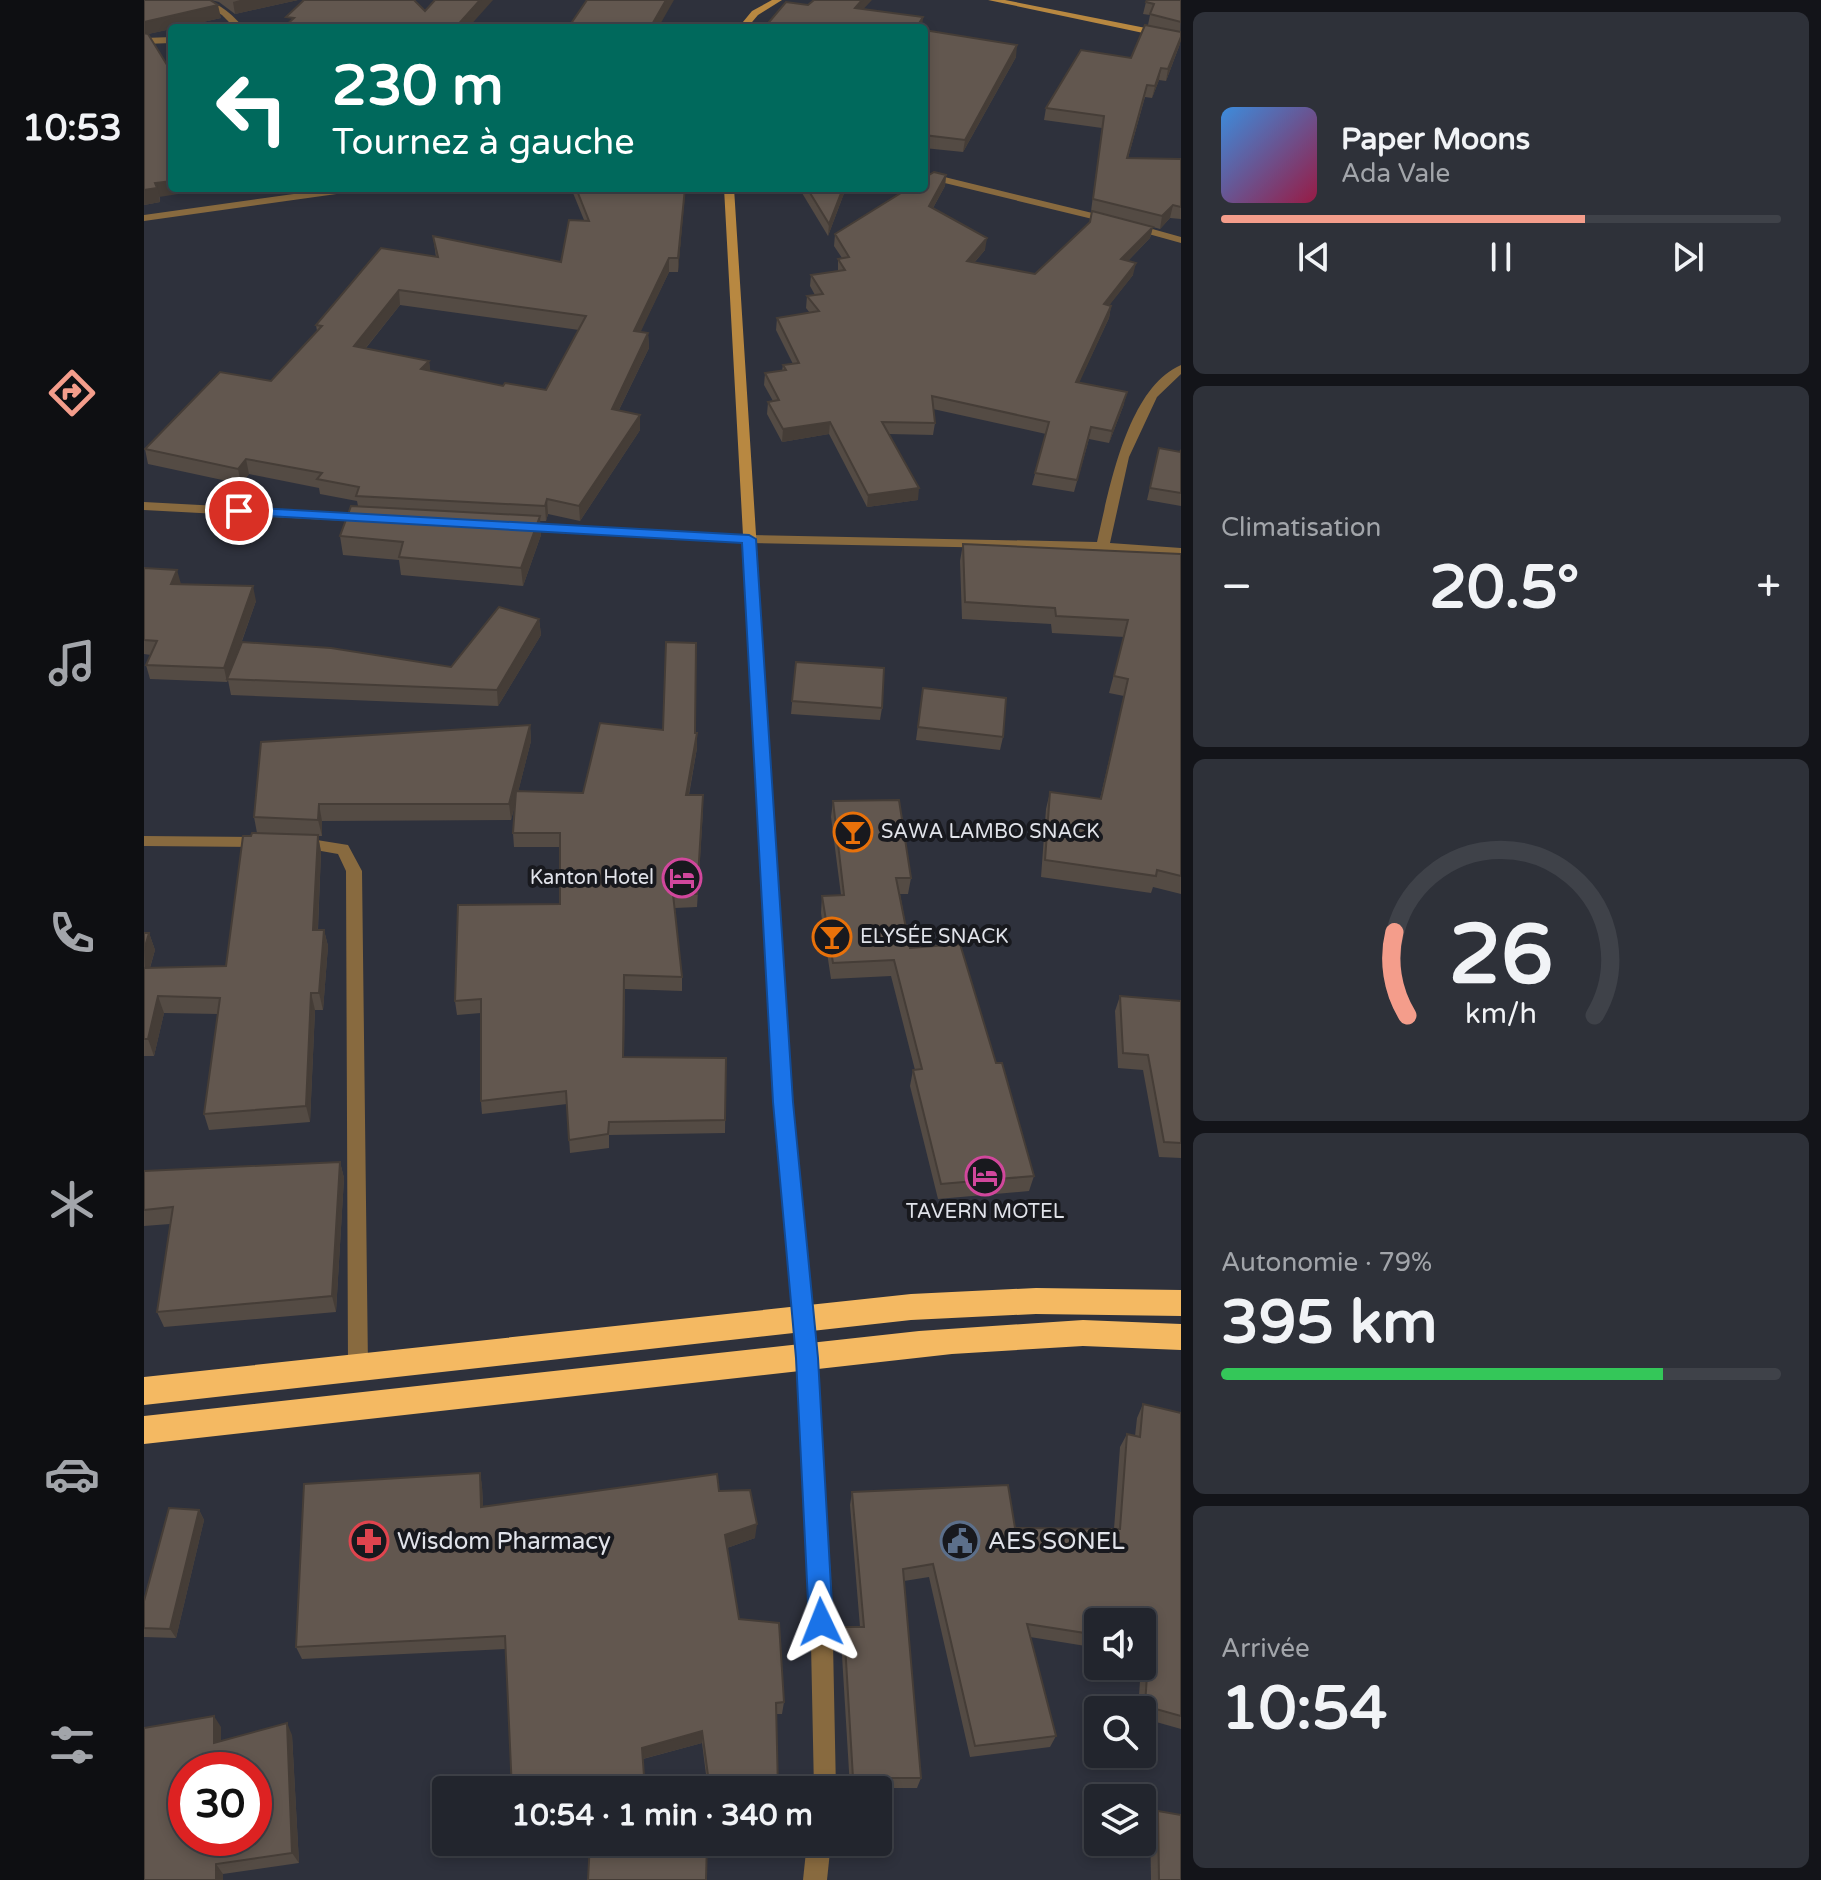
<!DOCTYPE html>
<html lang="fr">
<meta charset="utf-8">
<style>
:root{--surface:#22252d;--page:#2e3139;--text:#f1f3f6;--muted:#a2a5aa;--line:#3f4249;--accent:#f49d8b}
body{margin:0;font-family:"Varela Round",sans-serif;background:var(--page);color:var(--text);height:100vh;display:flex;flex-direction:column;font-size:30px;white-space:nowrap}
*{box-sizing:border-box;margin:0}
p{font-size:26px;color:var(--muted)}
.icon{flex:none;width:44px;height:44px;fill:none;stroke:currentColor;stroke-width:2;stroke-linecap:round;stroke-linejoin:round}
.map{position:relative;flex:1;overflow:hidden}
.sheet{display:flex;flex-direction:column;gap:12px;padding:12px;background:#131419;width:640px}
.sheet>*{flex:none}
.hud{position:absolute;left:24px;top:24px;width:760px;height:168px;border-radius:8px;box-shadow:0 4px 12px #0003,0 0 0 2px var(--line);background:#00695c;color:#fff;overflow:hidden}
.controls{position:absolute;left:940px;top:1608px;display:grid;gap:16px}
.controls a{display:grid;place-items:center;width:72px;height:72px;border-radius:8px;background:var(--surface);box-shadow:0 4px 12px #0003,0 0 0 2px var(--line);font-size:40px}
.speed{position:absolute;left:24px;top:1752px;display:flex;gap:16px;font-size:40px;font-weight:700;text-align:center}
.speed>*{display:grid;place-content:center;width:104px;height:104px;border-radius:50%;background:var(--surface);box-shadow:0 4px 12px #0003,0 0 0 2px var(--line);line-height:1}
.speed .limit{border:12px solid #d22;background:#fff;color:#111}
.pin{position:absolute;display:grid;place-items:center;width:68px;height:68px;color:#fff;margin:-34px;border:4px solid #fff;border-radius:50%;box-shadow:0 2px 8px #0007}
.me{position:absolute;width:88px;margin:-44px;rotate:358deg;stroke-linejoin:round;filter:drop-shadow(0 0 6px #0008)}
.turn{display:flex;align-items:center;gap:28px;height:168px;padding:0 32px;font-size:36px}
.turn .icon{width:104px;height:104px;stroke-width:2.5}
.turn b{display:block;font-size:56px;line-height:68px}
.big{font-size:60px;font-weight:800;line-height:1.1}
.sheet .widget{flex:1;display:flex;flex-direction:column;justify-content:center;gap:12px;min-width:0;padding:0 28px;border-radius:12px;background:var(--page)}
.sheet .dial{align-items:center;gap:0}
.dial svg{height:208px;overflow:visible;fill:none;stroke:var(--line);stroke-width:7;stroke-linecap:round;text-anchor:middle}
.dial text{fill:var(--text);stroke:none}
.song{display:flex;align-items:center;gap:24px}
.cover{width:96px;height:96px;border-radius:12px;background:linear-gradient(135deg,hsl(210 70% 55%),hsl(340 70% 35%))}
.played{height:8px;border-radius:4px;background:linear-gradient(90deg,var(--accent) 65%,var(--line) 65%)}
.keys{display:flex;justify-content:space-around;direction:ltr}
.heat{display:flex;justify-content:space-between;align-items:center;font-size:44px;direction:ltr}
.charge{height:12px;border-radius:6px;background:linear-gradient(90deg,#34c759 79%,var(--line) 0)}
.trip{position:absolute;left:288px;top:1776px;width:460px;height:80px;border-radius:8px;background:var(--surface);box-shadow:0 4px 12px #0003,0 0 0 2px var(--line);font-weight:800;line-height:80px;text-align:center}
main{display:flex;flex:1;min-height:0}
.tabs{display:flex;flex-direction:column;width:144px;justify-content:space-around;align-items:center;background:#0e0f12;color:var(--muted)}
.tabs .icon{width:56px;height:56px}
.tabs .active{color:var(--accent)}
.tabs b{font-size:36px;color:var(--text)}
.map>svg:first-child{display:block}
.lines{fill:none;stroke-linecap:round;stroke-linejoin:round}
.street{fill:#886a3f;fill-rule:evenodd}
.secondary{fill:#b88841;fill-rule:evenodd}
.highway{fill:#f4b962;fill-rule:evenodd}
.wall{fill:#544b44;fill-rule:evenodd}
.shaded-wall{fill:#453d37}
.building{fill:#62574f;stroke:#453d37;stroke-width:2;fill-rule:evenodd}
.route{fill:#1a73e8;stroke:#114b97;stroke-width:2}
.labels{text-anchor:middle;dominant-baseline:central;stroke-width:8;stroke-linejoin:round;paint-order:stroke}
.poi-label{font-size:20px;fill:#e1e3ea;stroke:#18191e;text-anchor:start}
.near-poi-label{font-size:24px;fill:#e1e3ea;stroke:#18191e;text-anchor:start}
</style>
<main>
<nav class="tabs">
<b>10:53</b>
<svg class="icon active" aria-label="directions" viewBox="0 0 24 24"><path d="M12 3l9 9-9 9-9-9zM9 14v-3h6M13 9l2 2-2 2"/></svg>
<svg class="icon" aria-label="music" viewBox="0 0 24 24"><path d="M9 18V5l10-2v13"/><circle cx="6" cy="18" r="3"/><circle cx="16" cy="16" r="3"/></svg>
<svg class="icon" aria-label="phone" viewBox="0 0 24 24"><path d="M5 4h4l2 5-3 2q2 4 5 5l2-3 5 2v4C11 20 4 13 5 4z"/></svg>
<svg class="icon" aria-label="climate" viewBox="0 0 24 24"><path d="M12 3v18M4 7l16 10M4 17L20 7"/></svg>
<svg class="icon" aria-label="car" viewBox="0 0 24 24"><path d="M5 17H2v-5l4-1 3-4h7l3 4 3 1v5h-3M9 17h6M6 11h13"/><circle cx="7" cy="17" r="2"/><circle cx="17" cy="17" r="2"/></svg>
<svg class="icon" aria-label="filters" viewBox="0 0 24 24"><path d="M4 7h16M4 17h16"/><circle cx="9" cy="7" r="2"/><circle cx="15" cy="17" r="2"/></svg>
</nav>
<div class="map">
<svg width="1037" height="1880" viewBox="0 0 1037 1880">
<rect width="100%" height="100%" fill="#2e313c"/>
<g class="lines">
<g class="street">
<path d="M54 0C73 0 88 14 100 28H91L78 15Z"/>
<polygon points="28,37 28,43 0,44 0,38"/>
<polygon points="780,172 969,218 970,220 965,223 780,178"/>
<polygon points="193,188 219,188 214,191 0,221 0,215"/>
<polygon points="987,223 1037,237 1037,243 983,228 982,226"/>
<path d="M1037 365V374L1013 397 985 457 966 543 1037 548V556L959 550 605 543 377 531 371 527 377 523 605 535 953 542C965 490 983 388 1037 365Z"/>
<polygon points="0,502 222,514 228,518 222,522 0,510"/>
<polygon points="0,836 119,837 127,842 119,847 0,846"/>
<polygon points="154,837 204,845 218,871 224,1367 221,1373 214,1376 207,1373 204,1367 202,871 194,854 149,846 146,842 149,838"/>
<polygon points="663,1349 670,1352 673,1358 688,1594 692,1790 670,1790 666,1594 653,1358 656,1352"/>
<polygon points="663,1842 687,1842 683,1880 659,1880"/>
</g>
<g class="secondary">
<polygon points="628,0 638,0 614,15 603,28 594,28 608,11"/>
<polygon points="844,0 861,0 1037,35 1037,41"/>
<polygon points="580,188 590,188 648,1102 673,1358 670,1364 663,1367 656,1364 653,1358 630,1102"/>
</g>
<g class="highway">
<polygon points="892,1288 1037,1290 1037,1316 892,1314 767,1320 0,1405 0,1377 767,1294"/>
<polygon points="939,1320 1037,1324 1037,1350 939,1346 808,1354 0,1444 0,1416 775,1331"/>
</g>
</g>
<g class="wall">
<polygon points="0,0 154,0 91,14 75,2 67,0 77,18 4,34 16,202 0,205"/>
<polygon points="1037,0 1036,44 1022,81 1015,80 1008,98 1001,97 984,158 1037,159 1037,219 1026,218 1016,229 1009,227 1006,238 984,261 989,275 965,305 967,306 965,318 935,382 980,404 965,443 945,439 930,492 888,485 902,434 789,409 791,423 789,435 745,434 774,500 723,507 685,434 638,442 623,414 624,402 629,401 620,385 621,373 638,371 639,365 649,364 632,330 633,318 666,313 662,308 663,296 671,295 666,286 667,275 694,271 694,259 698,258 690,246 691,234 802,175 801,186 789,208 841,250 830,263 891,274 946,223 948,211 995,223 947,211 958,128 900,120 902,108 987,58 1004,25 1006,15 999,14 1002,2"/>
<polygon points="780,30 872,57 819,152 780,148"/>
<path d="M427 188H541L534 272H525L496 332 504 333 505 348 475 410 496 430 436 521 404 514 402 521H396L397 535 379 586 257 575 255 560 199 555 196 536 214 506 213 501 176 494 175 488 105 474 97 484 4 464 1 449 127 381 173 331 172 325 292 257 289 236 417 262 440 220ZM256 305 435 330 402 390 359 386 286 371 285 361 222 348Z"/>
<polygon points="655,188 702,188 684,236"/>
<polygon points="1015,448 1036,452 1037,450 1037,506 1003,500"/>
<polygon points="819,544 1037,554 1037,894 1009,887 1007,893 897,877 902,809 906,792 956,799 980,696 965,693 980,637 908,633 907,624 818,619 816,561"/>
<polygon points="0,568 36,584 112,601 91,661 307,667 395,619 397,635 354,706 87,695 84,680 83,682 6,679 2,665 7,655 0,654"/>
<polygon points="652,662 738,708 736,720 647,714"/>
<polygon points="779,688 859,737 856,750 772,740"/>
<polygon points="386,725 387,741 374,792 439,793 551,733 553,748 545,795 559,810 553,907 531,908 538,977 538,991 481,989 480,1057 582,1058 581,1133 465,1135 465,1148 426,1153 423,1104 338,1114 337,1101 337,1013 313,1015 311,1001 416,904 416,847 370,847 369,833 371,805 367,820 178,821 178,836 174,836 177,852 174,930 180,930 184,946 179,1010 171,1010 166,1122 65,1130 60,1114 74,1014 20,1013 10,1056 0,1056 0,950 5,933 11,950 6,968 82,966 107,836 113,833 110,817"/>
<polygon points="689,801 767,878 764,894 756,894 766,948 852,1063 890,1176 885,1191 794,1199 766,1086 769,1070 771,1070 747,976 687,979 677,913 678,896 697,895 687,817"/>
<polygon points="976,996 1037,1001 1037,1158 1015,1157 999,1070 974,1068 971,1011"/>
<polygon points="196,1162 200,1178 192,1312 20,1327 13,1312 26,1224 0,1226 0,1171"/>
<polygon points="999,1404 1037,1413 1037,1729 998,1718 998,1710 994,1710 997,1666 998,1666 998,1622 954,1622 954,1648 886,1637 912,1736 906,1747 826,1757 785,1577 760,1581 777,1778 773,1788 706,1788 697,1639 700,1627 716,1627 706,1505 708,1492 871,1528 970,1529 976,1447 983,1434 991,1436 993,1418"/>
<polygon points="336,1473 338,1487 339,1506 575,1491 611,1538 583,1548 595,1619 640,1702 638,1714 632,1714 634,1790 564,1790 558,1743 499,1759 362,1649 158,1659 152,1647"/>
<polygon points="55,1510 60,1520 32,1638 0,1637 0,1601"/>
<polygon points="77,1727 77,1741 148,1735 155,1863 79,1874 79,1880 0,1880"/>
<polygon points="1014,1811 1037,1880 1007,1880 1006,1821"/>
</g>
<g class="shaded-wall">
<polygon points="96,0 154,0 91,14 89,2"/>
<polygon points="336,0 349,0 324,28 311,28"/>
<polygon points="522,0 530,0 514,28 506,28"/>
<polygon points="718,0 728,0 710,19 711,8"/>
<polygon points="74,5 77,18 0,35 0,22"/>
<polygon points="779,17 778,28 772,28"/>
<polygon points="1037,37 1037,41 1022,81 1024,69"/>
<polygon points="873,45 872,57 819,152 821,140"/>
<polygon points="1017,68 1015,80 1008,98 1011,86"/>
<polygon points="802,175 801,186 784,217 785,206"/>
<polygon points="28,181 28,188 73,188 15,197 16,202 0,205 0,190 11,183"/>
<polygon points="541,188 541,195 534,272 534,258"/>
<polygon points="699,188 702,188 684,236 685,224"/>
<polygon points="1029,205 1026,218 1016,229 1018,216"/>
<polygon points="1009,227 1006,238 974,271 977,259"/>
<polygon points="843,238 841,250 821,273 823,261"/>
<polygon points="525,258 525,272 490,346 490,331"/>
<polygon points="992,263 989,275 957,316 960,304"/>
<polygon points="255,290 256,305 212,360 210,346"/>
<polygon points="967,306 965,318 930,394 932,382"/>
<polygon points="504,333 505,348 468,424 468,409"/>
<polygon points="285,361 287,375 277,369"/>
<polygon points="983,392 980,404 965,443 968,431"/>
<polygon points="496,415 496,430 436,521 435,506"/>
<polygon points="686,422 685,434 638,442 639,429"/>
<polygon points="102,459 105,474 97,484 94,469"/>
<polygon points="775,488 774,500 723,507 724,495"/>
<polygon points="403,499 404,514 402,521 401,506"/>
<polygon points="396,516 397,535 379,586 377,568"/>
<polygon points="33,570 37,584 27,584"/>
<polygon points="109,586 112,601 83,682 80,668"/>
<polygon points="395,619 397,635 354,706 353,690"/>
<polygon points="386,725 387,741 367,820 365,804"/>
<polygon points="553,733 553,748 542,809 542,795"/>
<polygon points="175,804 178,821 178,836 174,820"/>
<polygon points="174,835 177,852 173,947 169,930"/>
<polygon points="180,930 184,946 179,1010 175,993"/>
<polygon points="5,933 11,950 1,984 0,950"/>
<polygon points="167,993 171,1010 166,1122 162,1106"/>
<polygon points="14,996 20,1013 10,1056 4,1039"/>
<polygon points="196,1162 200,1178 192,1312 188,1296"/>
<polygon points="336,1473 338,1487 340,1521 337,1507"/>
<polygon points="55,1510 60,1520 32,1638 26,1629"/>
<polygon points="613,1524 611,1538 580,1549 581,1535"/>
<polygon points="70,1716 77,1727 77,1755 70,1743"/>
<polygon points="143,1723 148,1735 155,1863 148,1853"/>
<polygon points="558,1731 558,1743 498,1759 498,1748"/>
<polygon points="72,1864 79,1874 79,1880 72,1880"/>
</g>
<g class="building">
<polygon points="0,0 66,0 74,5 0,22"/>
<polygon points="160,0 270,0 281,11 291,0 336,0 311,28 139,28 150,18 142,17"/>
<polygon points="443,0 522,0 506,28 424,28"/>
<polygon points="670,0 718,0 711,8 779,17 772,28 620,28 642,2 664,5"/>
<polygon points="1003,0 1037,0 1037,22 1006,14 1010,4 1002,2"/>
<polygon points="1001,25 1037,32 1037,37 1024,69 1017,68 1011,86 1003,85 983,158 1037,159 1037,207 1029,205 1018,216 949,199 960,116 902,108 937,50 987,58"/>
<polygon points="780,30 873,45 821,140 780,135"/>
<polygon points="0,33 4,34 28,73 28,181 11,183 13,188 0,190"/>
<polygon points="790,172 802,175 785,206 843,238 823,261 891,274 946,222 948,211 1009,227 977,259 992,263 960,304 967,306 932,382 983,392 968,431 947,427 933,480 891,473 905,422 788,396 791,423 738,422 775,488 724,495 686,422 639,429 624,402 635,400 621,373 642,370 639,365 655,363 633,318 675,311 663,296 679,294 667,275 701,270 694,259 705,257 691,234 765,188 780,188 780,178"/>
<path d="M432 188H541L534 258H525L490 331 504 333 468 409 496 415 435 506 403 499 401 506 212 496 215 487 173 479 178 473 102 459 94 469 1 449 76 372 127 381 178 326 172 325 237 248 294 257 289 236 417 262 425 220 445 221ZM255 290 442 316 402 390 361 383 359 386 277 369 285 361 210 346Z"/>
<polygon points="663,188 699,188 685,224"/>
<polygon points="1015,448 1036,452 1037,450 1037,493 1006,488"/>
<polygon points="207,506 396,516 377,568 255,557 259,542 196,536"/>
<polygon points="819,544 1037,554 1037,876 1013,870 1012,876 901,860 906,792 957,799 984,679 970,676 984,620 912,616 911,608 821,602"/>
<polygon points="0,568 33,570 27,584 109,586 80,668 2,665 13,641 0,640"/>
<polygon points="355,607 395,619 353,690 83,679 98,642 187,648 307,667"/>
<polygon points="522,642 552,643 551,733 553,733 542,795 559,795 553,894 529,894 538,977 480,975 479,1057 582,1058 581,1120 465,1122 464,1134 425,1140 422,1091 337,1101 337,999 311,1001 314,905 416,904 416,833 369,833 372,791 439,793 456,723 519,730"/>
<polygon points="652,662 740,668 738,708 648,701"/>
<polygon points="779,688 862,698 859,737 774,727"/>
<polygon points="386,725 365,804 175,804 174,820 110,817 117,742"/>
<polygon points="755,800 767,878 752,878 766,948 816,944 852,1063 858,1063 890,1176 797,1184 769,1070 778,1069 750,960 689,963 678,896 700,895 689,801"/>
<polygon points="108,833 174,835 169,930 180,930 175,993 167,993 162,1106 60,1114 76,998 14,996 4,1039 0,1039 0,968 82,966 99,836 107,836"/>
<polygon points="0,933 5,933 0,950"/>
<polygon points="976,996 1037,1001 1037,1143 1020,1142 1004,1055 979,1053"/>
<polygon points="196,1162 188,1296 13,1312 29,1207 0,1210 0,1171"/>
<polygon points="999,1404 1037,1413 1037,1716 1001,1706 1005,1644 998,1642 998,1622 954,1622 954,1635 883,1624 912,1736 831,1746 789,1564 759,1569 777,1778 709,1778 700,1627 720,1627 708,1492 864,1485 871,1528 976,1529 983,1434 996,1437"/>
<polygon points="336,1473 337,1507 573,1474 575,1491 606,1490 613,1524 581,1535 595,1619 635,1623 640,1702 632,1703 634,1790 566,1790 558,1731 498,1748 501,1790 368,1790 361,1636 152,1647 160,1484"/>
<polygon points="25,1508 55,1510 26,1629 0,1628 0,1601"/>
<path d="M70 1716V1743L143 1723 148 1853 72 1864V1880H0V1728ZM42 1770H110V1838H42Z"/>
<polygon points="1014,1811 1037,1815 1037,1880 1015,1880"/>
<polygon points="446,1842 563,1842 562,1880 444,1880"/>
</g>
<polygon class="route" points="95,507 605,535 612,539 649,1102 674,1358 689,1622 686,1630 677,1634 669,1630 665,1622 652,1358 629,1102 598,543 90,514 88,511"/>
<defs>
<symbol id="bar-ring" viewBox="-11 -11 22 22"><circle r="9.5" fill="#18191e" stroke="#e8710a" stroke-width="1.5"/><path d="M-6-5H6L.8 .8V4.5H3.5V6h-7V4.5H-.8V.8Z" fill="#e8710a"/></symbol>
<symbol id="hotel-ring" viewBox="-11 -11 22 22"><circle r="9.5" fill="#18191e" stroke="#d1479c" stroke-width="1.5"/><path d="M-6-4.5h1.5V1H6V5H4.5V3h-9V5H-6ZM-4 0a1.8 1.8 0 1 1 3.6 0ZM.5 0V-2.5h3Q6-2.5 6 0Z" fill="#d1479c"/></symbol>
<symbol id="pharmacy-ring" viewBox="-11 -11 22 22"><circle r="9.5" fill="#18191e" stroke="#e0444e" stroke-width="1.5"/><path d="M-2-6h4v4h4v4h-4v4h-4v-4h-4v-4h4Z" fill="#e0444e"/></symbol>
<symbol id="civic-ring" viewBox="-11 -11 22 22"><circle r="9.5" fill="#18191e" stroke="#5c6f8a" stroke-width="1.5"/><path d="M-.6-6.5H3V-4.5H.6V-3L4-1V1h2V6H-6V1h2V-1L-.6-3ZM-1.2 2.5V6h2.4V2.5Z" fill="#5c6f8a"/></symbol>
</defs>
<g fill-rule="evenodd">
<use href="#bar-ring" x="687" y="810" width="44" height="44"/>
<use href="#hotel-ring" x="516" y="856" width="44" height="44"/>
<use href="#bar-ring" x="666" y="915" width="44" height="44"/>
<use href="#hotel-ring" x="819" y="1154" width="44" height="44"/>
<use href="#pharmacy-ring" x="203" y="1519" width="44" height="44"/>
<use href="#civic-ring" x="794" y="1519" width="44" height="44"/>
</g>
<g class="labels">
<g class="poi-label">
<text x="737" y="832">SAWA LAMBO SNACK</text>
<text x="510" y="878" text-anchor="end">Kanton Hotel</text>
<text x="716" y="937">ELYSÉE SNACK</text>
<text x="841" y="1212" text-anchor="middle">TAVERN MOTEL</text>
</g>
<g class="near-poi-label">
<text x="253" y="1541">Wisdom Pharmacy</text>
<text x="844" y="1541">AES SONEL</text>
</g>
</g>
</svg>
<div class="controls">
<a><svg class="icon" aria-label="sound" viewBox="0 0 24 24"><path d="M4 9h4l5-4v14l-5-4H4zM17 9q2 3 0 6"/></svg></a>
<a><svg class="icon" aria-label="search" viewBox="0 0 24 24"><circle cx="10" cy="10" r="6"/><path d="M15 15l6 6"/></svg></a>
<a><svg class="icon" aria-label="layers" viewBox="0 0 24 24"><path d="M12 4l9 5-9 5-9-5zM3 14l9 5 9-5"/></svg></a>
</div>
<div class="speed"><div class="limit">30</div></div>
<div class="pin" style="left:95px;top:511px;background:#d93025"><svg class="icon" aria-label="arrive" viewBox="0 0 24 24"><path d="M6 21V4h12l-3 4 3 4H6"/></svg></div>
<svg class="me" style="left:677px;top:1622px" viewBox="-20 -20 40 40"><path d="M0-17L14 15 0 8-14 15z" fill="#1a73e8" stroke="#fff" stroke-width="4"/></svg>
<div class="trip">10:54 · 1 min · 340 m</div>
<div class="hud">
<div class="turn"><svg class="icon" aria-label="left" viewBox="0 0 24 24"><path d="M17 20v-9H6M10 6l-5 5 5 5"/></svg><div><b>230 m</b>Tournez à gauche</div></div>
</div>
</div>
<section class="sheet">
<div class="widget">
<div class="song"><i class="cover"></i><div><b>Paper Moons</b><p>Ada Vale</p></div></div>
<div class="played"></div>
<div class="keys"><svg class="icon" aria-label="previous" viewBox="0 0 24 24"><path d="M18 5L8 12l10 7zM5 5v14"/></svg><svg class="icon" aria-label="pause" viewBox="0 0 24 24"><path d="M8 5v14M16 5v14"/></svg><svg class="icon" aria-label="next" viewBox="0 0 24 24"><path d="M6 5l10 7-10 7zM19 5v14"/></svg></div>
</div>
<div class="widget"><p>Climatisation</p>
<div class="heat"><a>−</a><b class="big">20.5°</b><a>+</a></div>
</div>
<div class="widget dial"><svg viewBox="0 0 100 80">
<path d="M14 69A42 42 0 1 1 86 69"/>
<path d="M14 69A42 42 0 0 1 9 37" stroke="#f49d8b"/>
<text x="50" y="56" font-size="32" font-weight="700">26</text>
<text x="50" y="72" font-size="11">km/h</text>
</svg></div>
<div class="widget"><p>Autonomie · 79%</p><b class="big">395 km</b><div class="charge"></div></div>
<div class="widget"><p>Arrivée</p><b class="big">10:54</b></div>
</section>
</main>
